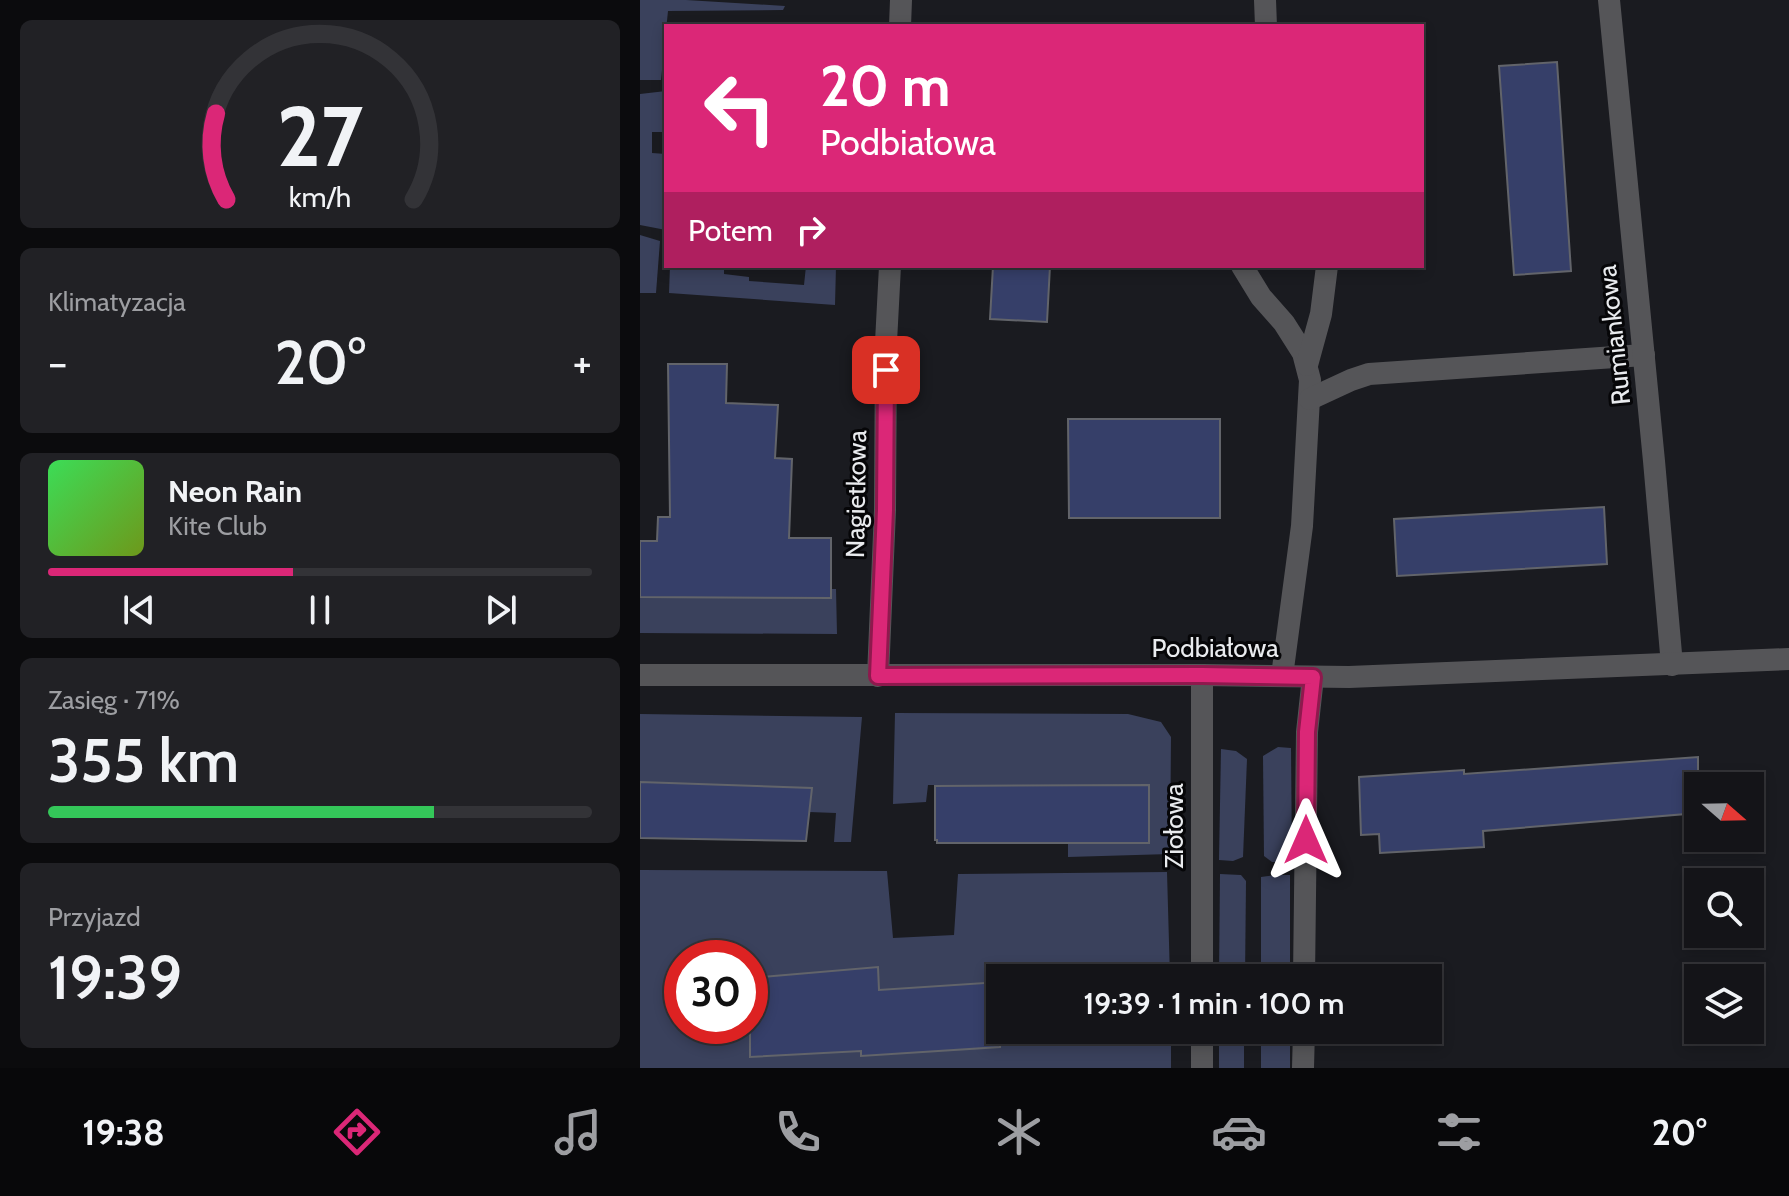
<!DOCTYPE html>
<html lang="pl">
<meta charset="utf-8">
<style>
:root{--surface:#141418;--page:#212125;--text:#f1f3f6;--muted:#9d9ea2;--line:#333337;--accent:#db2777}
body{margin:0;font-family:Cabin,sans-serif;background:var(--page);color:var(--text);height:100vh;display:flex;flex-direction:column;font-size:30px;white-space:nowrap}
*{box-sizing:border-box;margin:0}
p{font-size:26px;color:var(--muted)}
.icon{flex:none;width:44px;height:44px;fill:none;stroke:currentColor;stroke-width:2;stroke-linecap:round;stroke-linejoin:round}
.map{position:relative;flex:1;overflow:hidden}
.sheet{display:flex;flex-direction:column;gap:20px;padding:20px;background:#0b0b0d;width:640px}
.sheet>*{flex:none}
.hud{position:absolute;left:24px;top:24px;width:760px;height:244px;border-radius:0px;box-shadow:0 4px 12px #0003,0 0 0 2px var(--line);background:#db2777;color:#fff;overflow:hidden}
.needle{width:52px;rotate:110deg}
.controls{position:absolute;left:1044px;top:772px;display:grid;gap:16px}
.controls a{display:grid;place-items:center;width:80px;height:80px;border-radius:0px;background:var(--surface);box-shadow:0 4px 12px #0003,0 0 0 2px var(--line);font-size:40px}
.speed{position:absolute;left:24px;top:940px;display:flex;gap:16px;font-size:40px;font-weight:700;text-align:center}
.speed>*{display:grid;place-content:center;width:104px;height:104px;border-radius:50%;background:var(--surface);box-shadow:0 4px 12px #0003,0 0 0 2px var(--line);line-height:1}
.speed .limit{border:12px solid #d22;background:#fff;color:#111}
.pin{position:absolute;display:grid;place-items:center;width:68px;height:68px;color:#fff;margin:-34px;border-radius:16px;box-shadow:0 4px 12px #0006}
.me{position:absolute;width:88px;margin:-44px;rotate:0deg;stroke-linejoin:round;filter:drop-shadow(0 0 6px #0008)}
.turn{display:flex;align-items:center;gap:28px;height:168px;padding:0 24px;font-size:36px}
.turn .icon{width:104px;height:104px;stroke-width:2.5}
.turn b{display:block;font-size:56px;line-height:68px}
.then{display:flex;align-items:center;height:76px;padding:0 24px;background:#0003;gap:16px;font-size:30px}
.big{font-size:60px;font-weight:600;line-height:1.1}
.sheet .tile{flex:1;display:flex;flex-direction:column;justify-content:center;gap:12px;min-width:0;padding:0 28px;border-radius:12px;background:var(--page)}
.sheet .dial{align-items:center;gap:0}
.dial svg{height:208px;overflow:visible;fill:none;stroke:var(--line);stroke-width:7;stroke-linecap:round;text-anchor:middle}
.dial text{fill:var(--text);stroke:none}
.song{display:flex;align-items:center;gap:24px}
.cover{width:96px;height:96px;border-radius:12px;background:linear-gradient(135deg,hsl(130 70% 55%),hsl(80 70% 35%))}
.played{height:8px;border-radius:4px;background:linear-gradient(90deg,var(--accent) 45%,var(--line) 45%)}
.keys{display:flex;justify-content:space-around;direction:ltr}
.heat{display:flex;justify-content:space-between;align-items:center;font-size:44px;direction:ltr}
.charge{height:12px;border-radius:6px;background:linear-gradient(90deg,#34c759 71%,var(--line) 0)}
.trip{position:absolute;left:346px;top:964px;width:456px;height:80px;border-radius:0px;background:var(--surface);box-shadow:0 4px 12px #0003,0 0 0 2px var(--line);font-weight:600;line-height:80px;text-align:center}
.tab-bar{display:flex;height:128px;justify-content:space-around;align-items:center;background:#08080a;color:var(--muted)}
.tab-bar .icon{width:56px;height:56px}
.tab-bar .current{color:var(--accent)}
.tab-bar b{font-size:36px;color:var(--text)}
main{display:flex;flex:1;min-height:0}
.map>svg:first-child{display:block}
.green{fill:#3a415c;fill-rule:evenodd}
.building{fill:#363f69;stroke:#62646a;stroke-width:2}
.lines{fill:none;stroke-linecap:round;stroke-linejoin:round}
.service{stroke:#555558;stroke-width:22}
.minor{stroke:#555558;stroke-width:22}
.route-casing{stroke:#8e194d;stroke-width:20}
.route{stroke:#db2777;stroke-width:14}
.labels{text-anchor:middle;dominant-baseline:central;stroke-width:6;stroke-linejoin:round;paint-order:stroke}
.street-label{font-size:26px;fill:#e9ebee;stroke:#060608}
</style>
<main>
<section class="sheet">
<div class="tile dial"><svg viewBox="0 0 100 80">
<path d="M14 69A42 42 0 1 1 86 69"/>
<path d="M14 69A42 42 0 0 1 10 36" stroke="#db2777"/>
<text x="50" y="56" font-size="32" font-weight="700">27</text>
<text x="50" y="72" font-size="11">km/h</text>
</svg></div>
<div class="tile"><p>Klimatyzacja</p>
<div class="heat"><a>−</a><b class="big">20°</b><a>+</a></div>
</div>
<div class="tile">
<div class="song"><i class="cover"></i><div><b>Neon Rain</b><p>Kite Club</p></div></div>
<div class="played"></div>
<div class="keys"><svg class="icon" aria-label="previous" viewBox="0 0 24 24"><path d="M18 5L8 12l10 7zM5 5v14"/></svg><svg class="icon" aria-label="pause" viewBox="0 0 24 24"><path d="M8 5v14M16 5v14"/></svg><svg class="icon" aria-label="next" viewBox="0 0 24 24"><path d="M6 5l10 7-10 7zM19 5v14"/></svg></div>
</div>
<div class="tile"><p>Zasięg · 71%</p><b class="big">355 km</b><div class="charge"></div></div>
<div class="tile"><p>Przyjazd</p><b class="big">19:39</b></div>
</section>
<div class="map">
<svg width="1149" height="1068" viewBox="0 0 1149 1068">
<rect width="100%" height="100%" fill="#1a1b20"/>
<g class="green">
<polygon points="0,0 46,0 145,6 143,10 28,11 21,80 0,80"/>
<polygon points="26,91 26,132 12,132 12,153 26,154 26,230 0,225 0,94"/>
<polygon points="0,235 20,241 16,293 0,293"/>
<polygon points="30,266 84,266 84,274 109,277 109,281 164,285 166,266 196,266 195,305 29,293"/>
<polygon points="191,589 196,589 197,634 0,633 0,597 190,598"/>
<polygon points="255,713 488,714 521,722 531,737 530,854 428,857 428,843 509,843 509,785 288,785 286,802 253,804"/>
<polygon points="0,714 222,717 211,842 194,842 196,813 169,812 172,788 0,782"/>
<polygon points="638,747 651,748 652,862 632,862 624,856 623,756"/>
<polygon points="581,749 596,751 607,759 603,857 593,861 579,860"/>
<path d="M0 870 247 871 253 938 314 935 318 874 527 872 530 978H360V1030H531V1068H0ZM42 958H110V1026H42Z"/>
<polygon points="580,874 601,875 606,881 605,978 579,978"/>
<polygon points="635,875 650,875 650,978 621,978 621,877"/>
<rect x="579" y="1030" width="25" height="38"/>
<rect x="621" y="1030" width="29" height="38"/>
</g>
<g class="building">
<polygon points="917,62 931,271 874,275 859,66"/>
<polygon points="353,266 410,266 407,322 350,319"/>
<polygon points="28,364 87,364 86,403 138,405 135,458 152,459 149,538 191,538 191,598 0,597 0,541 17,541 18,517 30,517"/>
<polygon points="428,419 580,419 580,518 429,518"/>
<polygon points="964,507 967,564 757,576 754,519"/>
<polygon points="1058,757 1058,813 843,831 844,847 740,853 739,834 721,835 719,777 824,770 824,774"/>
<polygon points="0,782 172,788 166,841 0,838"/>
<polygon points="509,785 509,843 297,843 297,840 295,840 295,786"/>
<polygon points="238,967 239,990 360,982 360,1047 221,1056 221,1051 110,1057 110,978"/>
</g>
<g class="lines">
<g class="service">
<polyline points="625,0 626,26"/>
<polyline points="602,266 621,297 644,323 663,353 670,380 662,526 642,676"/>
<polyline points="667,365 681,314 687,266"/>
<polyline points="670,399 711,380 729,374 1004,355"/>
</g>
<g class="minor">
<polyline points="969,0 1014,461 1032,665"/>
<polyline points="260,26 261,0"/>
<polyline points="0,675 562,675 709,677 1149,659"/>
<polyline points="562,675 562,978"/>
<polyline points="238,676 245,510 246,342 250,266"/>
<polyline points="664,978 667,732 673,677"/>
<polyline points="562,1068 562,1030"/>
<polyline points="663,1068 664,1030"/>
</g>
</g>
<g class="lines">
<defs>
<polyline id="route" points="246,370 245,510 238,676 562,675 673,677 667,732 666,840"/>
</defs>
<use href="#route" class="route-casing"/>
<use href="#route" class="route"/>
</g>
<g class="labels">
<g class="street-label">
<text transform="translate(974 335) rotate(-96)">Rumiankowa</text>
<text transform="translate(216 494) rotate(-89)">Nagietkowa</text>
<text x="575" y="648">Podbiałowa</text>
<text transform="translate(534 826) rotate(-90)">Ziołowa</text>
</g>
</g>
</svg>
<div class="controls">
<a><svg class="needle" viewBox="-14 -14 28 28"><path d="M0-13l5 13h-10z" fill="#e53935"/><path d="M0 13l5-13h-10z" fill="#9d9ea2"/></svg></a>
<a><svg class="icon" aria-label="search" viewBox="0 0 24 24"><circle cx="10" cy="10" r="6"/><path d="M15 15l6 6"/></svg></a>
<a><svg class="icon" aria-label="layers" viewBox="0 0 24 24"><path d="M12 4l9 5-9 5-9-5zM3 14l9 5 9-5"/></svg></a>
</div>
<div class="speed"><div class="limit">30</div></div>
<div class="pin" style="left:246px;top:370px;background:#d93025"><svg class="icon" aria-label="arrive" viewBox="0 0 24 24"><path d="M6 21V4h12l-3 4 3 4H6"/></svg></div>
<svg class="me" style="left:666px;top:840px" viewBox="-20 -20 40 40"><path d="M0-17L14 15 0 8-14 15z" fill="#db2777" stroke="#fff" stroke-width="4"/></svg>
<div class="trip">19:39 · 1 min · 100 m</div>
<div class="hud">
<div class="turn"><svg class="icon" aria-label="left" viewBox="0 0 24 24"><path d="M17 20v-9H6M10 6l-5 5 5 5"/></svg><div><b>20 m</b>Podbiałowa</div></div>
<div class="then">Potem<svg class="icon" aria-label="right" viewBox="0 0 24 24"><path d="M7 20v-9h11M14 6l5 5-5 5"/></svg></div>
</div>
</div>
</main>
<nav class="tab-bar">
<b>19:38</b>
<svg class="icon current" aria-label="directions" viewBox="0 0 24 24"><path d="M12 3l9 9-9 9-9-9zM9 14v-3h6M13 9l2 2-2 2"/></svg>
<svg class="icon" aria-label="music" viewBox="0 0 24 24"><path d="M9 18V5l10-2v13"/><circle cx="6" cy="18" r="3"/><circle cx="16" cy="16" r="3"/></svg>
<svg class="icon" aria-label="phone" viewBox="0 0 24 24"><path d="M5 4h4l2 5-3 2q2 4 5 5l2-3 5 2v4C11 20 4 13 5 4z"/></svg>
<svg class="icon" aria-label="climate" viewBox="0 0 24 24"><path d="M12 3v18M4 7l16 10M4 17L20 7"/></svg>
<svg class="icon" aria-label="car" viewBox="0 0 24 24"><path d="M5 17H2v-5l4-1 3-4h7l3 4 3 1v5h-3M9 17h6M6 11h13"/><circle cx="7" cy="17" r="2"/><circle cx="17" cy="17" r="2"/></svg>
<svg class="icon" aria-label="filters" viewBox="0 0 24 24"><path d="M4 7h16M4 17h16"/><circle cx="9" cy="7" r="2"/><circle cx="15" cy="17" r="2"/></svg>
<b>20°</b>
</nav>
